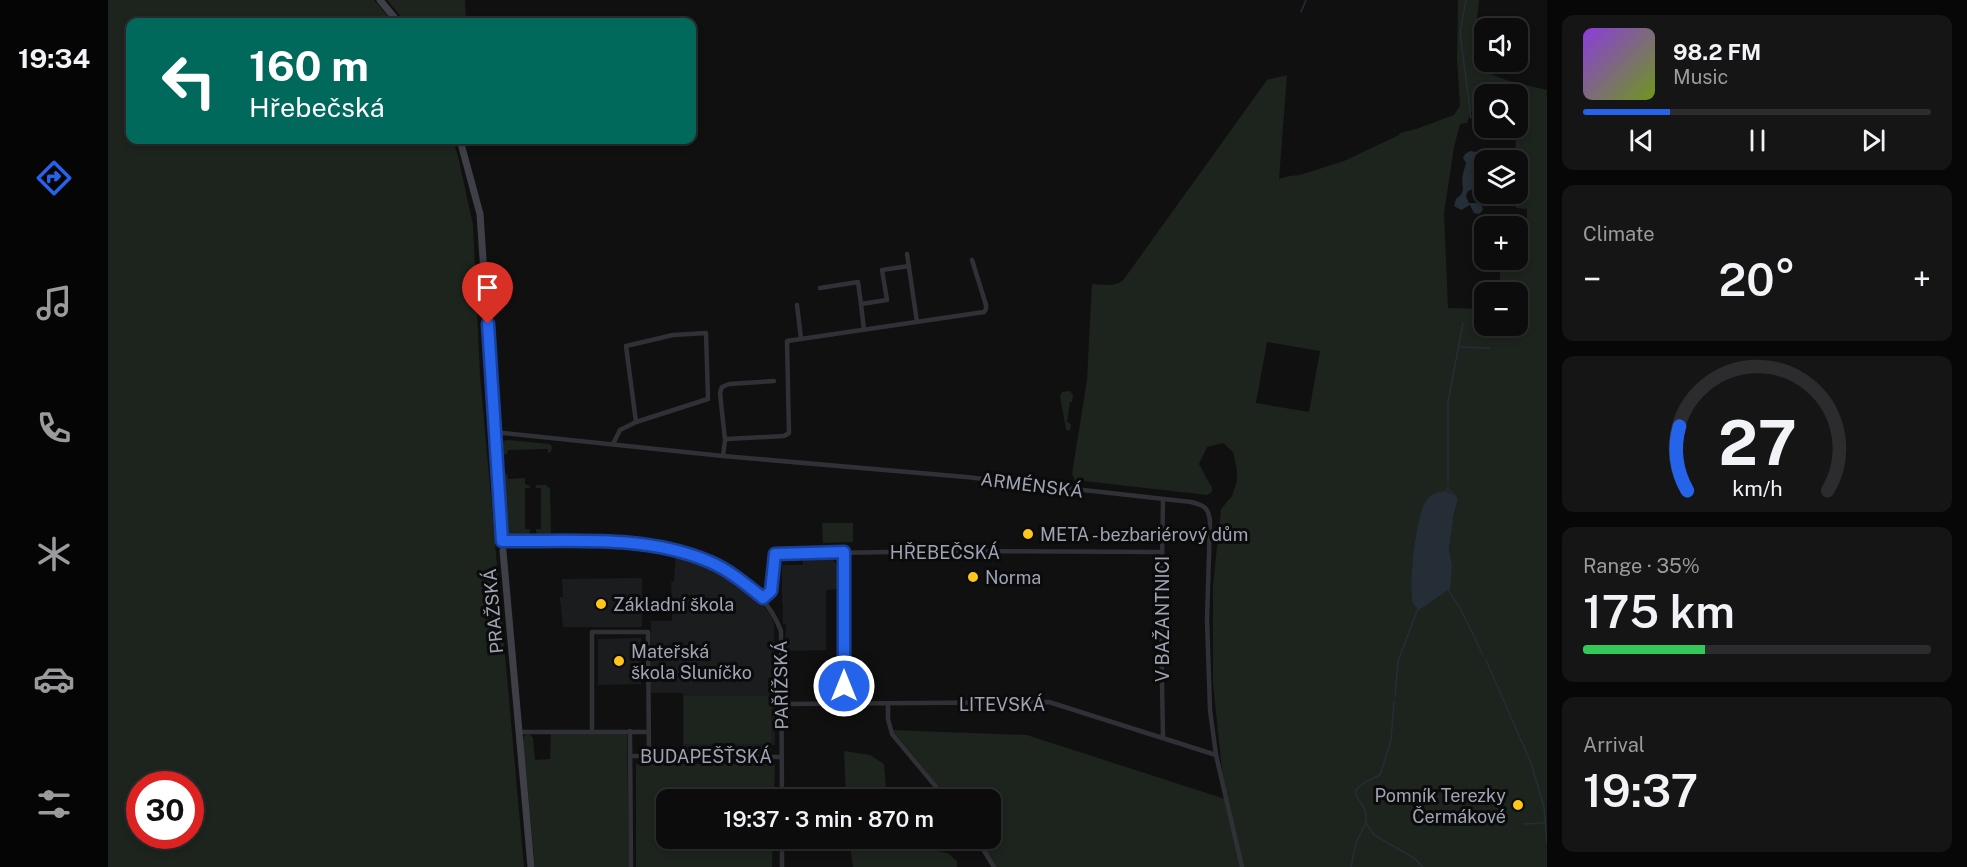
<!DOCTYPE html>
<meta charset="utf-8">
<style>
:root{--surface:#0c0c0d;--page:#151516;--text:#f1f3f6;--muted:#9a9b9d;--line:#2c2c2e;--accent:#2563eb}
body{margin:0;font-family:"Public Sans",sans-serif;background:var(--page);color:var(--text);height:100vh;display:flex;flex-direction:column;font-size:22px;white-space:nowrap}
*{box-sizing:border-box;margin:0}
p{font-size:20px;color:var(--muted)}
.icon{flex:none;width:33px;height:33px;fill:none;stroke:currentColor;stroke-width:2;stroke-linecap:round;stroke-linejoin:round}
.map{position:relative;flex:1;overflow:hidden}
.side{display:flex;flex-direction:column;gap:15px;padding:15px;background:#070707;width:420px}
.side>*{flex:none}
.top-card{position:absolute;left:18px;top:18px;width:570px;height:126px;border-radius:12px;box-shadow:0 3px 9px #0003,0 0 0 2px var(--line);background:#00695c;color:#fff;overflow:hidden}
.fabs{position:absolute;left:1366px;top:18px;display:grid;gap:12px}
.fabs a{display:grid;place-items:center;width:54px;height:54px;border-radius:12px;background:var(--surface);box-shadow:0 3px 9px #0003,0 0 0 2px var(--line);font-size:30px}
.speed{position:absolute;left:18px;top:771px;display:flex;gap:12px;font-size:30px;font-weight:700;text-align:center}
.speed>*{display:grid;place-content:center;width:78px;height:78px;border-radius:50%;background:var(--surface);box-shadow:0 3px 9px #0003,0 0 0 2px var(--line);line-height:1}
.speed .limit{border:9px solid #d22;background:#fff;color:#111}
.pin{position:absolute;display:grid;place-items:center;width:51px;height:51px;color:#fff;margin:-62px -26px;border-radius:50% 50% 50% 0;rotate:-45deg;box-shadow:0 0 6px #0007}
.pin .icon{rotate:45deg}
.me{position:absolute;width:66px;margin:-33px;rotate:0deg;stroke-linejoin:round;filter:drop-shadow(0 0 4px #0008)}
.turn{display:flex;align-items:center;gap:21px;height:126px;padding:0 24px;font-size:27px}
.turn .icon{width:78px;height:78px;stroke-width:2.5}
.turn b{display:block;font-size:42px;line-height:51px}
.big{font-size:45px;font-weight:600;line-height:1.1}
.side .widget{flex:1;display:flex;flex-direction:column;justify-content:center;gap:9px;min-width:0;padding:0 21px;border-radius:12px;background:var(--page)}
.side .dial{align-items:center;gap:0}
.dial svg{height:156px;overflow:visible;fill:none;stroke:var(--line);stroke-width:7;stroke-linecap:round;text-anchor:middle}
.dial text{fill:var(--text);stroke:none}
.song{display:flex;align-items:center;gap:18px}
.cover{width:72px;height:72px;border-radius:9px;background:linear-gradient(135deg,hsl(270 70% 55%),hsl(80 70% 35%))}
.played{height:6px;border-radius:3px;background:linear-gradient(90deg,var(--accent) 25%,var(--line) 25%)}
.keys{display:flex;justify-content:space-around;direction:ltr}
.heat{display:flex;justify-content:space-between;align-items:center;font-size:33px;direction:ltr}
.charge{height:9px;border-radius:4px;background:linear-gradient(90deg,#34c759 35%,var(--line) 0)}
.trip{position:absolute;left:548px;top:789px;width:345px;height:60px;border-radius:12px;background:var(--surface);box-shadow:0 3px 9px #0003,0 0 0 2px var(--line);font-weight:600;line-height:60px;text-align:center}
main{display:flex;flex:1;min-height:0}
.tabs{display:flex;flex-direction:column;width:108px;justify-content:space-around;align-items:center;background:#050505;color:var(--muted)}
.tabs .icon{width:42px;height:42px}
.tabs .selected{color:var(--accent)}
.tabs b{font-size:27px;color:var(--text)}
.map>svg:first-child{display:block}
.built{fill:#1b1c1e}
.green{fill:#1c241d;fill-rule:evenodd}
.water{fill:#252d36}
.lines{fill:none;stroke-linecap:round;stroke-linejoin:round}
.stream{stroke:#252d36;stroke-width:1.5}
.street{stroke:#303136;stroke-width:4.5}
.secondary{stroke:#3e3f47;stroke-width:7}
.route-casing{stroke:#184099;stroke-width:15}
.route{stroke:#2563eb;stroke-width:10}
.poi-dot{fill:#ffc61a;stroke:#0b0b0c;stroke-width:2}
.labels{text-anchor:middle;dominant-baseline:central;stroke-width:6;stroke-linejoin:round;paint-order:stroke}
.street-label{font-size:18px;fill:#9fa4b4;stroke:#0b0b0c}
.poi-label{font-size:18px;fill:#9fa4b4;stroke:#0b0b0c;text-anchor:start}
</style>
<main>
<nav class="tabs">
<b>19:34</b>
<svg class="icon selected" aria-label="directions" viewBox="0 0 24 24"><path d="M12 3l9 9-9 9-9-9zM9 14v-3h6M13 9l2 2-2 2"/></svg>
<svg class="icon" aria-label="music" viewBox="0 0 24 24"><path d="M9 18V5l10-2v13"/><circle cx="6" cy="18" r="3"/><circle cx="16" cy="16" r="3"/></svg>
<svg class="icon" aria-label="phone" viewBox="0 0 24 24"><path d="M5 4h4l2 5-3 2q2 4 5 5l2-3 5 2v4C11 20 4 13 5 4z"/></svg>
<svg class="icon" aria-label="climate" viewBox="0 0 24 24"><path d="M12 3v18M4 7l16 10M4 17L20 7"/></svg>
<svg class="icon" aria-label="car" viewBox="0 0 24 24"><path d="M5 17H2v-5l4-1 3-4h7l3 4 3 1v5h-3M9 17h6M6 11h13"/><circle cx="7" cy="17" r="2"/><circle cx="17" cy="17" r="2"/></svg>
<svg class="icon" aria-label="filters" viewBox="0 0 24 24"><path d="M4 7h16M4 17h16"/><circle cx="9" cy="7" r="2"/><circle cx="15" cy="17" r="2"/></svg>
</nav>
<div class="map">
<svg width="1439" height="867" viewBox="0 0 1439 867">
<rect width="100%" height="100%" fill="#101011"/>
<g class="built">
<polygon points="568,553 603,566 626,579 653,602 663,616 666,624 667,745 663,745 663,753 579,753 579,747 575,747 575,693 543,693 543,621 564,621 563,582 566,581"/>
<polygon points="695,560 725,560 729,565 730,589 718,590 718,650 677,651 678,624 675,624 675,603 674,602 674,565 695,565"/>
<polygon points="534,578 534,627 455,627 452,597 455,597 454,579"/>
<polygon points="533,638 533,684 490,685 490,639"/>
</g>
<g class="green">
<path d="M0 0H266L285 22H22V140H345L350 156 365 225 372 375 416 867H0ZM32 784H82V836H32Z"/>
<polygon points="279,0 357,0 358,22 297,22"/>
<path d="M1350 0H1371C1370 14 1365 48 1368 60 1373 78 1423 86 1439 90V867H888L871 839 882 838V800L841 799 784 730 919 735 1117 799 1105 683V585L1113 509 1124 496 1129 481V470L1125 452 1115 443 1099 447 1091 464 1104 488V492L1099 495 967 480 964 474 979 380 984 284C996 284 1007 288 1016 279L1159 80 1179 75 1171 179 1181 176 1192 175 1236 161 1291 135 1292 133 1308 129 1346 115 1352 106 1349 59ZM1377 94H1410V128H1398L1408 135 1407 160H1410V194H1405L1408 197V208L1419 209 1418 237H1410V260H1393L1391 292H1410V326H1377V309L1340 308 1336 213 1346 147 1352 124 1359 123 1368 100 1377 99ZM1159 342 1212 351 1201 412 1148 403ZM1350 500C1341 529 1340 561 1339 591L1311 609 1305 602 1304 566 1314 510Z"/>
<polygon points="962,391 965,395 964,402 962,402 959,422 963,424 962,430 960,431 958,429 952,396 954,392"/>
<polygon points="400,440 442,444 444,447 443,452 440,453 440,449 400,450 399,454 395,455 395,474 399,474 400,479 417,478 417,484 422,486 422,488 417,488 417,529 422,529 421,539 404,538 397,534 394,520 397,508 393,496 390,446 395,441"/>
<path d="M429 485H438L442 489 443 532C441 540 435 539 429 539L428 529H433V488H427Z"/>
<polygon points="714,523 745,523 745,542 715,543"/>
<rect x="576" y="696" width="87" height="48"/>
<polygon points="420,733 425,738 427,760 442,759 443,734 516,733 519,735 521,867 427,867 415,741 416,736"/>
<polygon points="736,751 762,755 776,764 779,799 738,799"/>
<polygon points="528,764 667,764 666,799 558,800 558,838 665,839 664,867 528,867"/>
<polygon points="741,839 820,839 820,849 840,853 849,861 849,867 745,867"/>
</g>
<g class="water">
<path d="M1362 151 1369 152 1378 160 1377 178 1374 181V184L1377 188V194H1381L1371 196 1369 195 1370 192 1365 189 1360 191 1358 196 1361 203H1370L1374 206 1375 210 1371 214 1366 213 1362 205 1353 210 1346 206 1348 199C1360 191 1352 185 1355 174 1356 170 1357 167 1358 163L1355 158 1357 154Z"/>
<path d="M1338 491 1348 497 1350 500 1346 514 1341 549 1344 566 1342 589 1311 610C1308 607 1307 607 1305 603 1300 586 1308 515 1318 501 1323 494 1329 492 1338 491Z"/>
</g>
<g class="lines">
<g class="stream">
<polyline points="1358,0 1352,33 1363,118"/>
<polyline points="1193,12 1198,0"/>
<polyline points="1353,347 1382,348"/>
<polyline points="1340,484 1340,402 1355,323"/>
<polyline points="1340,489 1348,497 1347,499"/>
<polyline points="1337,493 1340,487"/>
<polyline points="1340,590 1352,608 1375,655"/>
<polyline points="1378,660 1423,763 1436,807 1439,844"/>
<polyline points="1287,696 1290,661 1310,608"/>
<polyline points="1258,823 1266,835 1306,858 1315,867"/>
<polyline points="1416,824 1436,823"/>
<path d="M1243 867C1245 858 1246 848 1250 839 1252 833 1257 827 1258 821 1261 795 1225 796 1272 775L1283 740 1286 702"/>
</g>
<g class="street">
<polyline points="799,254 809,322"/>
<polyline points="712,288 750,282 753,304"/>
<polyline points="689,305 693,339"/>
<polyline points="756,330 753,304 779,300 774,270 801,266"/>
<path d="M386 432 615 456 858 477 1083 502C1096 505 1101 508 1102 522L1099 619 1102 710 1108 755 1134 867"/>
<polyline points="617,440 612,393 614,387 621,384 666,381"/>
<polyline points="505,444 512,430 528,422 600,399 598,333 565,335 518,346 528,422"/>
<polyline points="615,456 617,440 619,439 676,436 681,433 679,341 876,312 878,309 878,305 864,260"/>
<path d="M395 551 394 541C471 542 554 532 623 574 647 589 663 605 673 631L674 800"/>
<polyline points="736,552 736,704"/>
<polyline points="655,598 663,591 667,554 839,551 1054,552"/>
<polyline points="673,704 941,702 1108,755"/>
<polyline points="780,704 780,719 784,734 839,800"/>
<polyline points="484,731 484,632 540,632 541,756"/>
<polyline points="522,731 523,867"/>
<polyline points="411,732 540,732"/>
<polyline points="1055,737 1053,629 1055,500"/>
<polyline points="523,756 674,757"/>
<polyline points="868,838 886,867"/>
<polyline points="674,867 674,838"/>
</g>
<g class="secondary">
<polyline points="272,0 290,22"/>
<polyline points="352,140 372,214 394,541"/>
<polyline points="395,551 423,867"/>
</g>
</g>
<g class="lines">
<defs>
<path id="route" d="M380 324 394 541C463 542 537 534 602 562 621 570 639 585 655 598L663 591 667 554 736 552V686"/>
</defs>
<use href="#route" class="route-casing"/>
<use href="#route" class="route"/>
</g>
<g class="poi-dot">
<circle cx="920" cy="534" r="6"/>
<circle cx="865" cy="577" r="6"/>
<circle cx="493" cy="604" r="6"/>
<circle cx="511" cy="661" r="6"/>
<circle cx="1410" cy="805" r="6"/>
</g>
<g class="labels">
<g class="street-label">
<text transform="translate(924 485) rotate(7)">ARMÉNSKÁ</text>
<text x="837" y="552">HŘEBEČSKÁ</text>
<text transform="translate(385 611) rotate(-95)">PRAŽSKÁ</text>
<text transform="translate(1054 619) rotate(-90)">V BAŽANTNICI</text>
<text transform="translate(673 685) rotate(-91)">PAŘÍŽSKÁ</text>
<text x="894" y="704">LITEVSKÁ</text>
<text x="598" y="756">BUDAPEŠŤSKÁ</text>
</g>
<g class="poi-label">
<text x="932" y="534">META - bezbariérový dům</text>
<text x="877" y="577">Norma</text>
<text x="505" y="604">Základní škola</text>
<text x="523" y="651">Mateřská<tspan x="523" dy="21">škola Sluníčko</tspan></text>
<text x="1398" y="795" text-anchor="end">Pomník Terezky<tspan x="1398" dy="21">Čermákové</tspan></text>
</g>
</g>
</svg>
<div class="fabs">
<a><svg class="icon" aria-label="sound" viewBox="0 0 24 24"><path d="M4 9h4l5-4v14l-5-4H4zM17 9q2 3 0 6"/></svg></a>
<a><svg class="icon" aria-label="search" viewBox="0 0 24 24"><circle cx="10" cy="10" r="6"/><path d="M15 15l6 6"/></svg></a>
<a><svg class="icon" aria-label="layers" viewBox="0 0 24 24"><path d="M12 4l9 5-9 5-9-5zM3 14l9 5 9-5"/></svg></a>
<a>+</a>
<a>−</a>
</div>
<div class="speed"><div class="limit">30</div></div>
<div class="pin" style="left:380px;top:324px;background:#d93025"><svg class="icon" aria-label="arrive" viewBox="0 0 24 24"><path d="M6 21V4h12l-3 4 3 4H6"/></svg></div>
<svg class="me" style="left:736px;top:686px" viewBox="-20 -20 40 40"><circle r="17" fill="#2563eb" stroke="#fff" stroke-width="3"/><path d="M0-11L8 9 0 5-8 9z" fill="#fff"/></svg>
<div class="trip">19:37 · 3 min · 870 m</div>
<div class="top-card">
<div class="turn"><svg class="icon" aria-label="left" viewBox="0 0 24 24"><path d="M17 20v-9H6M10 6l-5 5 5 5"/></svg><div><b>160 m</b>Hřebečská</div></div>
</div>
</div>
<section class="side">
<div class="widget">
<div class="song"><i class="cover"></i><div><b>98.2 FM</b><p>Music</p></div></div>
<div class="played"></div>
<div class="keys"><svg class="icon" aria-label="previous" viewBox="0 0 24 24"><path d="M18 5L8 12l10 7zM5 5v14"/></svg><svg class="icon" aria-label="pause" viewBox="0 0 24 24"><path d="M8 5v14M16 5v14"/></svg><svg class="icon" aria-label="next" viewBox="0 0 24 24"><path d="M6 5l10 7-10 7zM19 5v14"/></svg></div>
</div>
<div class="widget"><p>Climate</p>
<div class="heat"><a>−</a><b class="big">20°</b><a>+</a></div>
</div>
<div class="widget dial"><svg viewBox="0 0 100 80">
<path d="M14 69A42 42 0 1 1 86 69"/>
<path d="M14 69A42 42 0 0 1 10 36" stroke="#2563eb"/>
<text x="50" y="56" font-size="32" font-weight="700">27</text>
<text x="50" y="72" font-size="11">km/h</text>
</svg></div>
<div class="widget"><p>Range · 35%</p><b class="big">175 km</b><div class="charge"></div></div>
<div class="widget"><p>Arrival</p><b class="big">19:37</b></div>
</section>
</main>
